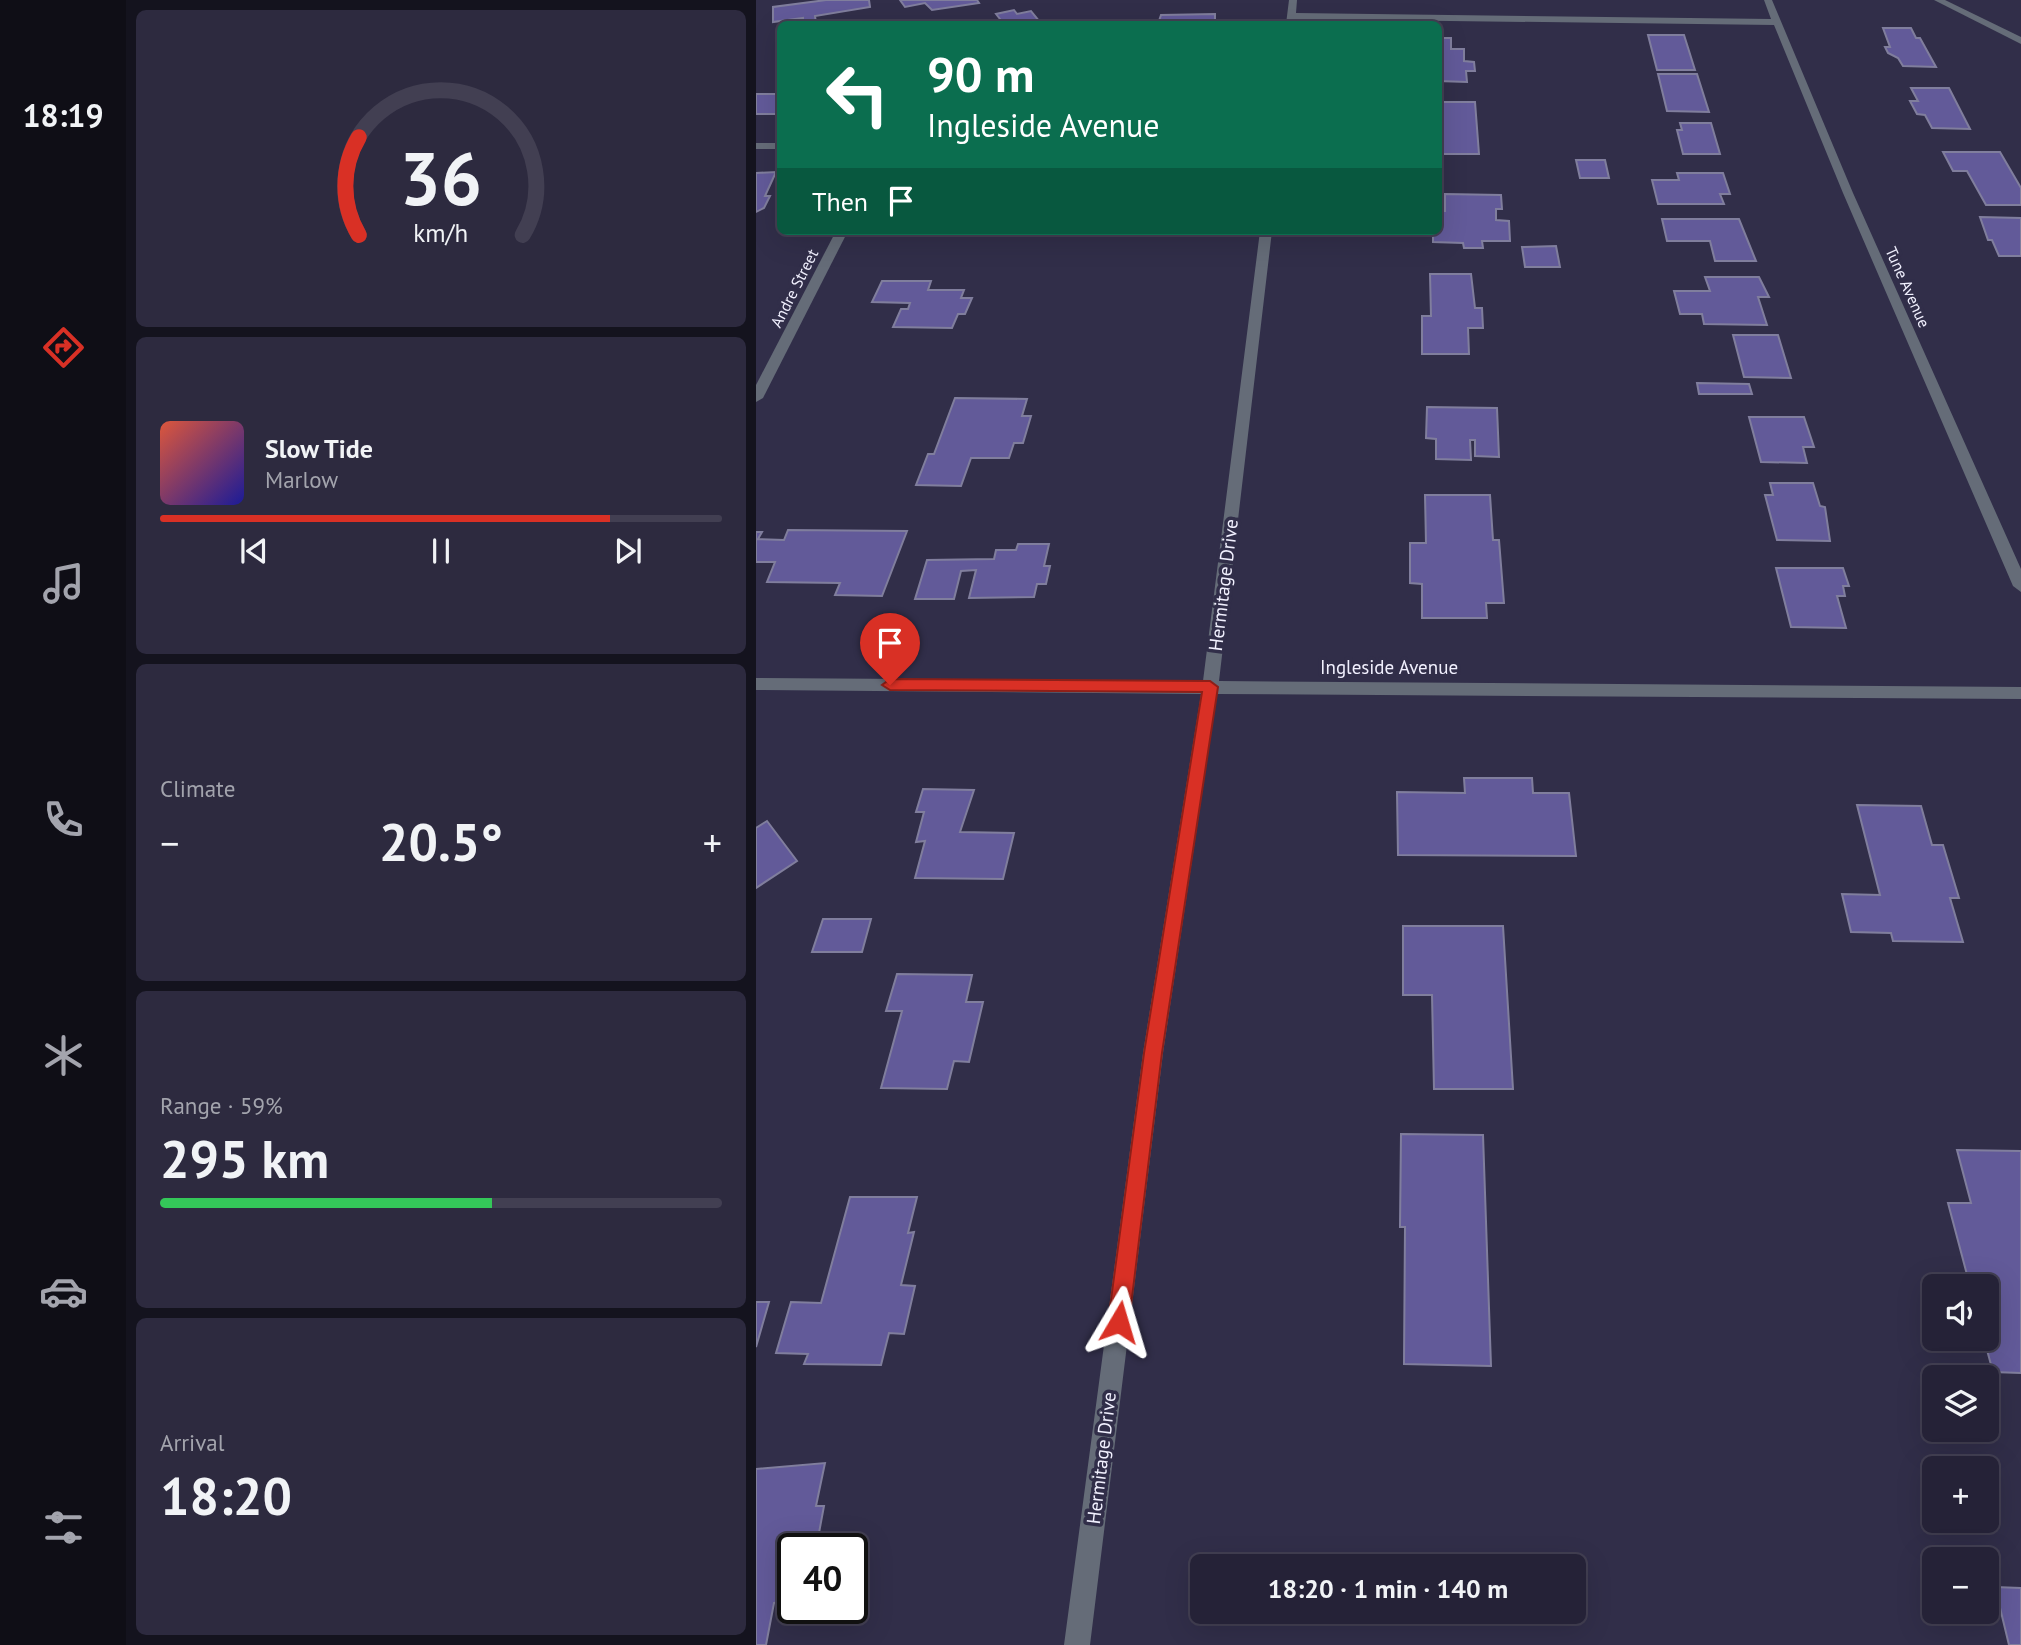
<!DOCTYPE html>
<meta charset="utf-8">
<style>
:root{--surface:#252237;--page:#2d2a3f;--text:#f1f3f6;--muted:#a3a4ad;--line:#423f52;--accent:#d93025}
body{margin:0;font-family:"PT Sans",sans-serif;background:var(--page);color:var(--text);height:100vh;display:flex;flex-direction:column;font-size:26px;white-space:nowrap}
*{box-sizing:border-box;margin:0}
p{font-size:23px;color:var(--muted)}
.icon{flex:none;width:38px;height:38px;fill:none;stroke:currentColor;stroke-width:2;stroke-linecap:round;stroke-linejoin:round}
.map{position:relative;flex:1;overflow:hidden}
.drawer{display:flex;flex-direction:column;gap:10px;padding:10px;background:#14131e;width:630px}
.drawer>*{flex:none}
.hud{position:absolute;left:21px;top:21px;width:665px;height:214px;border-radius:10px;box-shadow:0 7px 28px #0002,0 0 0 2px var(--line);background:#0b6e4f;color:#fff;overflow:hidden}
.tools{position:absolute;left:1166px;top:1274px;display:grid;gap:14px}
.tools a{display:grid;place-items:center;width:77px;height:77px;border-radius:10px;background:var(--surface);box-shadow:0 7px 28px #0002,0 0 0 2px var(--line);font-size:35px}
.speed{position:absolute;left:21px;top:1533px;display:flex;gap:14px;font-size:35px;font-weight:700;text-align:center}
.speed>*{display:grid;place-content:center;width:91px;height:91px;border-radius:50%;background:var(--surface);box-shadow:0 7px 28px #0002,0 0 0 2px var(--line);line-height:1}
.speed .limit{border:4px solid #111;border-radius:10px;background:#fff;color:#111}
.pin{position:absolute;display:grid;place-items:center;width:60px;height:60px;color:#fff;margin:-72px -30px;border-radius:50% 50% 50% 0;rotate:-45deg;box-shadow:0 0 7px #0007}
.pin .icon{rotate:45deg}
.me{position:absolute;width:77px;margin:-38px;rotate:7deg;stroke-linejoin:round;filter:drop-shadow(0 0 5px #0008)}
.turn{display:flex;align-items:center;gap:24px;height:147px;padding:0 35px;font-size:32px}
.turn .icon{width:91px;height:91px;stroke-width:2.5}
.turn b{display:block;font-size:49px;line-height:60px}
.then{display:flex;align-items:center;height:66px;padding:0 35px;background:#0003;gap:14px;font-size:26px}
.big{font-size:52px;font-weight:600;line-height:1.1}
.drawer .widget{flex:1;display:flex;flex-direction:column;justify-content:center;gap:10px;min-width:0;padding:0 24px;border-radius:10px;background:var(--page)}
.drawer .dial{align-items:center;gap:0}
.dial svg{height:182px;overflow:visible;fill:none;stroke:var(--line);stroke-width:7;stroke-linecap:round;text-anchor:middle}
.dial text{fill:var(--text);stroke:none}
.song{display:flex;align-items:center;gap:21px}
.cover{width:84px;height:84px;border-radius:10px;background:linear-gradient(135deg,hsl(10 70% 55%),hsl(240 70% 35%))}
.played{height:7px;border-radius:4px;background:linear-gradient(90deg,var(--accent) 80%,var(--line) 80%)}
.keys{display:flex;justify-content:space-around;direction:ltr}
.heat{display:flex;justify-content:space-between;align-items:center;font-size:38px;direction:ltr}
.charge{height:10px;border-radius:5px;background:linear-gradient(90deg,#34c759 59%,var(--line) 0)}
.trip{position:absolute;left:434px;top:1554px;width:396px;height:70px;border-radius:10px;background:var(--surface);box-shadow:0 7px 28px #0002,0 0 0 2px var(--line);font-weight:600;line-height:70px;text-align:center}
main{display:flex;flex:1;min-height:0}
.menu{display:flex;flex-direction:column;width:126px;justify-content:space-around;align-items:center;background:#0f0e16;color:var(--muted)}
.menu .icon{width:49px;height:49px}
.menu .on{color:var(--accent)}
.menu b{font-size:32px;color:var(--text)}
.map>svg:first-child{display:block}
.building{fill:#625a99;stroke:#807e9d;stroke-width:2}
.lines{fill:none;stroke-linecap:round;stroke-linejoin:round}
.minor{fill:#656c78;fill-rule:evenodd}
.route{fill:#d93025;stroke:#8d1f18;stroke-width:2}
.labels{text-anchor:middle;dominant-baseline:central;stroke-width:7;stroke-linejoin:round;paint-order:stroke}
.far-street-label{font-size:16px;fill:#f1f0fe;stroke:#312e49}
.street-label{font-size:19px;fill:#f1f0fe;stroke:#312e49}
</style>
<main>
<nav class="menu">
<b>18:19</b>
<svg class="icon on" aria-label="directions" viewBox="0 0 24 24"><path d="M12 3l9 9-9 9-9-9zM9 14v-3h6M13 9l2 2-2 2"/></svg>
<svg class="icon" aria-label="music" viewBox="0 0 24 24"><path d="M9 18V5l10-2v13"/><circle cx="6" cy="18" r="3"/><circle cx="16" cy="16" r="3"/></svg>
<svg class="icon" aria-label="phone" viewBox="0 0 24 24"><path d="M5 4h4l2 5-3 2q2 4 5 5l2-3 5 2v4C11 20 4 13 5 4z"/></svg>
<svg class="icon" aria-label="climate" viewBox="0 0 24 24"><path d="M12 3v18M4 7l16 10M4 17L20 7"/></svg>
<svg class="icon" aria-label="car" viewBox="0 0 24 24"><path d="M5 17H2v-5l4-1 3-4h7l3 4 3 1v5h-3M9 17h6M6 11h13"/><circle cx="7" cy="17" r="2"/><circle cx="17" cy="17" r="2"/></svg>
<svg class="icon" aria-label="filters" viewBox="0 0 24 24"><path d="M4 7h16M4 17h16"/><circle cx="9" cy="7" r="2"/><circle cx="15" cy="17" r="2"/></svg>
</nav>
<section class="drawer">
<div class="widget dial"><svg viewBox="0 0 100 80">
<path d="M14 69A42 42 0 1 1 86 69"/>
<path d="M14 69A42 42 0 0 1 14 26" stroke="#d93025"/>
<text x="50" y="56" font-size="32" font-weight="700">36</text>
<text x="50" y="72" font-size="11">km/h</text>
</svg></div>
<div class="widget">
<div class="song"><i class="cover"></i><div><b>Slow Tide</b><p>Marlow</p></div></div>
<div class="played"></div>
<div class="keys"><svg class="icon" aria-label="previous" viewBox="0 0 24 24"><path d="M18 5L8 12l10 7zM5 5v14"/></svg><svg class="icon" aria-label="pause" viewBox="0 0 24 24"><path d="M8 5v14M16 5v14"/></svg><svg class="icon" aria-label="next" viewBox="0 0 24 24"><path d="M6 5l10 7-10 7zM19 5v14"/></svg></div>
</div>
<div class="widget"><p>Climate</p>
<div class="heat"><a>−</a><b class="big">20.5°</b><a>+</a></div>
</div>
<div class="widget"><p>Range · 59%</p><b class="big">295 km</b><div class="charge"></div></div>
<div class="widget"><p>Arrival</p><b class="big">18:20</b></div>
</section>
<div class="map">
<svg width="1265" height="1645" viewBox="0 0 1265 1645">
<rect width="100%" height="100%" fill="#312e49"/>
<g class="building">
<polygon points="70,0 113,0 114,7 59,16 60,23 47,24 47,18 17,22 17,7"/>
<polygon points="144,0 221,0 223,3 176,10 169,3 149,7"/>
<polygon points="258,10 261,14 275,11 284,22 248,24 240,14"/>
<polygon points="459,14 459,24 402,24 405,15"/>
<polygon points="1127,28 1155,28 1160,38 1164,38 1180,67 1147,66 1142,58 1132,53 1129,47 1134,47"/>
<polygon points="892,35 928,35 939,70 901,70"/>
<polygon points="682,38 695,38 695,49 708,49 708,61 718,62 719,71 710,71 711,82 682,81"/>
<polygon points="902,74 941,74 953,112 911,111"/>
<polygon points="1155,88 1193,88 1214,129 1176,128 1169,115 1161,114 1154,101 1162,101"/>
<rect x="0" y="94" width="24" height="20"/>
<polygon points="682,102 719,102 723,154 682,154"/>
<polygon points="924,123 955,123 964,154 927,154 921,130 926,130"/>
<polygon points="1187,152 1244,152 1265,188 1265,205 1230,205 1211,171 1197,171"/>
<polygon points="820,160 849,160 853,178 824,178"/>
<polygon points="20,172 9,196 14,196 8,208 0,212 0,173"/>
<polygon points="921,173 967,173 974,194 964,194 968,204 902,204 896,180 923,180"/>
<polygon points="689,194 745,195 746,209 740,209 740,220 753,221 754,241 726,241 727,248 708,248 707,243 677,242 677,231 682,231 682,211 689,211"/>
<polygon points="1224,217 1265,218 1265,256 1243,256 1236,240 1232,240"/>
<polygon points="906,219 983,219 1000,261 959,261 954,241 911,241"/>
<polygon points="800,246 804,267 769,267 766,247"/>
<polygon points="674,274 715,274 719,308 726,308 727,328 712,328 713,354 666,354 666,316 675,316"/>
<polygon points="949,277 1003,277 1013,297 1002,297 1011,325 948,324 946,314 924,314 918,291 954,291"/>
<polygon points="126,281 175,281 172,290 208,290 205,298 216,298 209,314 202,314 196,328 137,327 145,309 152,309 154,303 116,302"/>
<polygon points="977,335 1022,335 1035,378 988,377"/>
<polygon points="941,383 993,384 996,394 943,394"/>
<polygon points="199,398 271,399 266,416 275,416 267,443 258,443 253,458 215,458 205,486 160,485 172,454 178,454"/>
<polygon points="671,407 741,408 743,457 719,456 719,440 714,440 715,460 680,459 680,439 670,438"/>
<polygon points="993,417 1048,417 1058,447 1047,447 1051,463 1005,462"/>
<polygon points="1014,483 1057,483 1064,506 1069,507 1074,541 1021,540 1009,495 1017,495"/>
<polygon points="669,495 734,495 737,540 743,540 748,603 730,603 731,618 666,618 666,584 654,583 654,543 670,543"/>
<polygon points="32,530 151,531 126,596 79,595 84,583 11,582 19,562 0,562 0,532 6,532 2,539 28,540"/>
<polygon points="262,544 293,544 288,566 294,566 290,584 281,584 278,597 213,598 220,570 205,571 198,599 159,599 171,560 238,559 240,550 260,550"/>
<polygon points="1020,568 1087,568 1093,586 1087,586 1089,596 1081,596 1090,628 1035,627"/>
<polygon points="708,778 776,778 777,793 813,793 820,856 642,855 641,792 709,793"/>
<polygon points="167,789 218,790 204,832 258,833 247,879 159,878 169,841 160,842 168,812 160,812"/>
<polygon points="1101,805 1165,806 1176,845 1187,845 1203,898 1194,898 1207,942 1137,941 1135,933 1095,932 1086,894 1124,895"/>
<polygon points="11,821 41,861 0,888 0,828"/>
<polygon points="67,919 115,919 106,952 56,952"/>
<polygon points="647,926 747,926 757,1089 678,1089 676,995 647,995"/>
<polygon points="141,974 216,975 210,1002 227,1002 213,1062 198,1061 191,1089 125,1088 146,1011 130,1011"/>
<polygon points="645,1134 727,1135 735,1366 648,1364 649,1227 644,1227"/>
<polygon points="1201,1150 1265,1151 1265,1373 1237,1372 1228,1339 1230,1339 1230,1286 1214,1286 1192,1203 1215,1203"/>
<polygon points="94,1197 161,1197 152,1233 158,1232 145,1285 159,1286 148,1334 133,1333 125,1365 48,1364 52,1354 20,1353 35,1302 65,1303"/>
<polygon points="0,1302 13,1302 0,1347"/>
<polygon points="69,1463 60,1506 68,1506 60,1549 37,1549 34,1601 18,1603 10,1645 0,1645 0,1469"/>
<polygon points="1239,1587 1265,1588 1265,1645 1253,1645"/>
</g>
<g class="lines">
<g class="minor">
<polygon points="533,0 541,0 540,13 1015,19 1008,0 1016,0 1097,193 1265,569 1265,592 1257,586 1087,193 1018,25 539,19 538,24 530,24"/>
<polygon points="1178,0 1189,0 1265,37 1265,44"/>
<rect x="0" y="143" width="24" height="6"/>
<polygon points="80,231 92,231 7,398 0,402 0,385"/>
<polygon points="504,231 516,231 463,681 1265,687 1265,699 461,694 407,1053 334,1645 308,1645 387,1053 445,694 0,690 0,678 447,681"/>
</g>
</g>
<polygon class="route" points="134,679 454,681 462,687 406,1053 373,1322 370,1329 363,1332 355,1329 352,1322 388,1053 446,692 134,690 126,685"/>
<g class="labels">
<g class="far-street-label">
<text transform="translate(1152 287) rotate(66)">Tune Avenue</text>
<text transform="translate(38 288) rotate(-63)">Andre Street</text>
</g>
<g class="street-label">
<text transform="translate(467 585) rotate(-83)">Hermitage Drive</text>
<text x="633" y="667">Ingleside Avenue</text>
<text transform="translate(345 1458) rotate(-83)">Hermitage Drive</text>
</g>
</g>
</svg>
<div class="tools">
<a><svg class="icon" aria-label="sound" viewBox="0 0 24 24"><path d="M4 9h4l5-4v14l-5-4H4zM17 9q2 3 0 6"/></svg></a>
<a><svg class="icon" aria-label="layers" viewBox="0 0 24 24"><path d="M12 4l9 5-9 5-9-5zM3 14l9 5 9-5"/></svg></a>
<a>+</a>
<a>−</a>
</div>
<div class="speed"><div class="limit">40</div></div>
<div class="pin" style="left:134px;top:685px;background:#d93025"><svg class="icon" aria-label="arrive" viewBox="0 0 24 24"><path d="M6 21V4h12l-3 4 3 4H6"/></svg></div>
<svg class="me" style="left:363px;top:1322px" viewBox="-20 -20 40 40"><path d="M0-17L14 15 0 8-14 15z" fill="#d93025" stroke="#fff" stroke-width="4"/></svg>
<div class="trip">18:20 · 1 min · 140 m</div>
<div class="hud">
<div class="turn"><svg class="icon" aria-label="left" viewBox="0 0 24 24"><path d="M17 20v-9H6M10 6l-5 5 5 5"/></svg><div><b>90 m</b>Ingleside Avenue</div></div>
<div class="then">Then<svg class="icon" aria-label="arrive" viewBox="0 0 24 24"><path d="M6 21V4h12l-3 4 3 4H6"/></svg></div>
</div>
</div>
</main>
